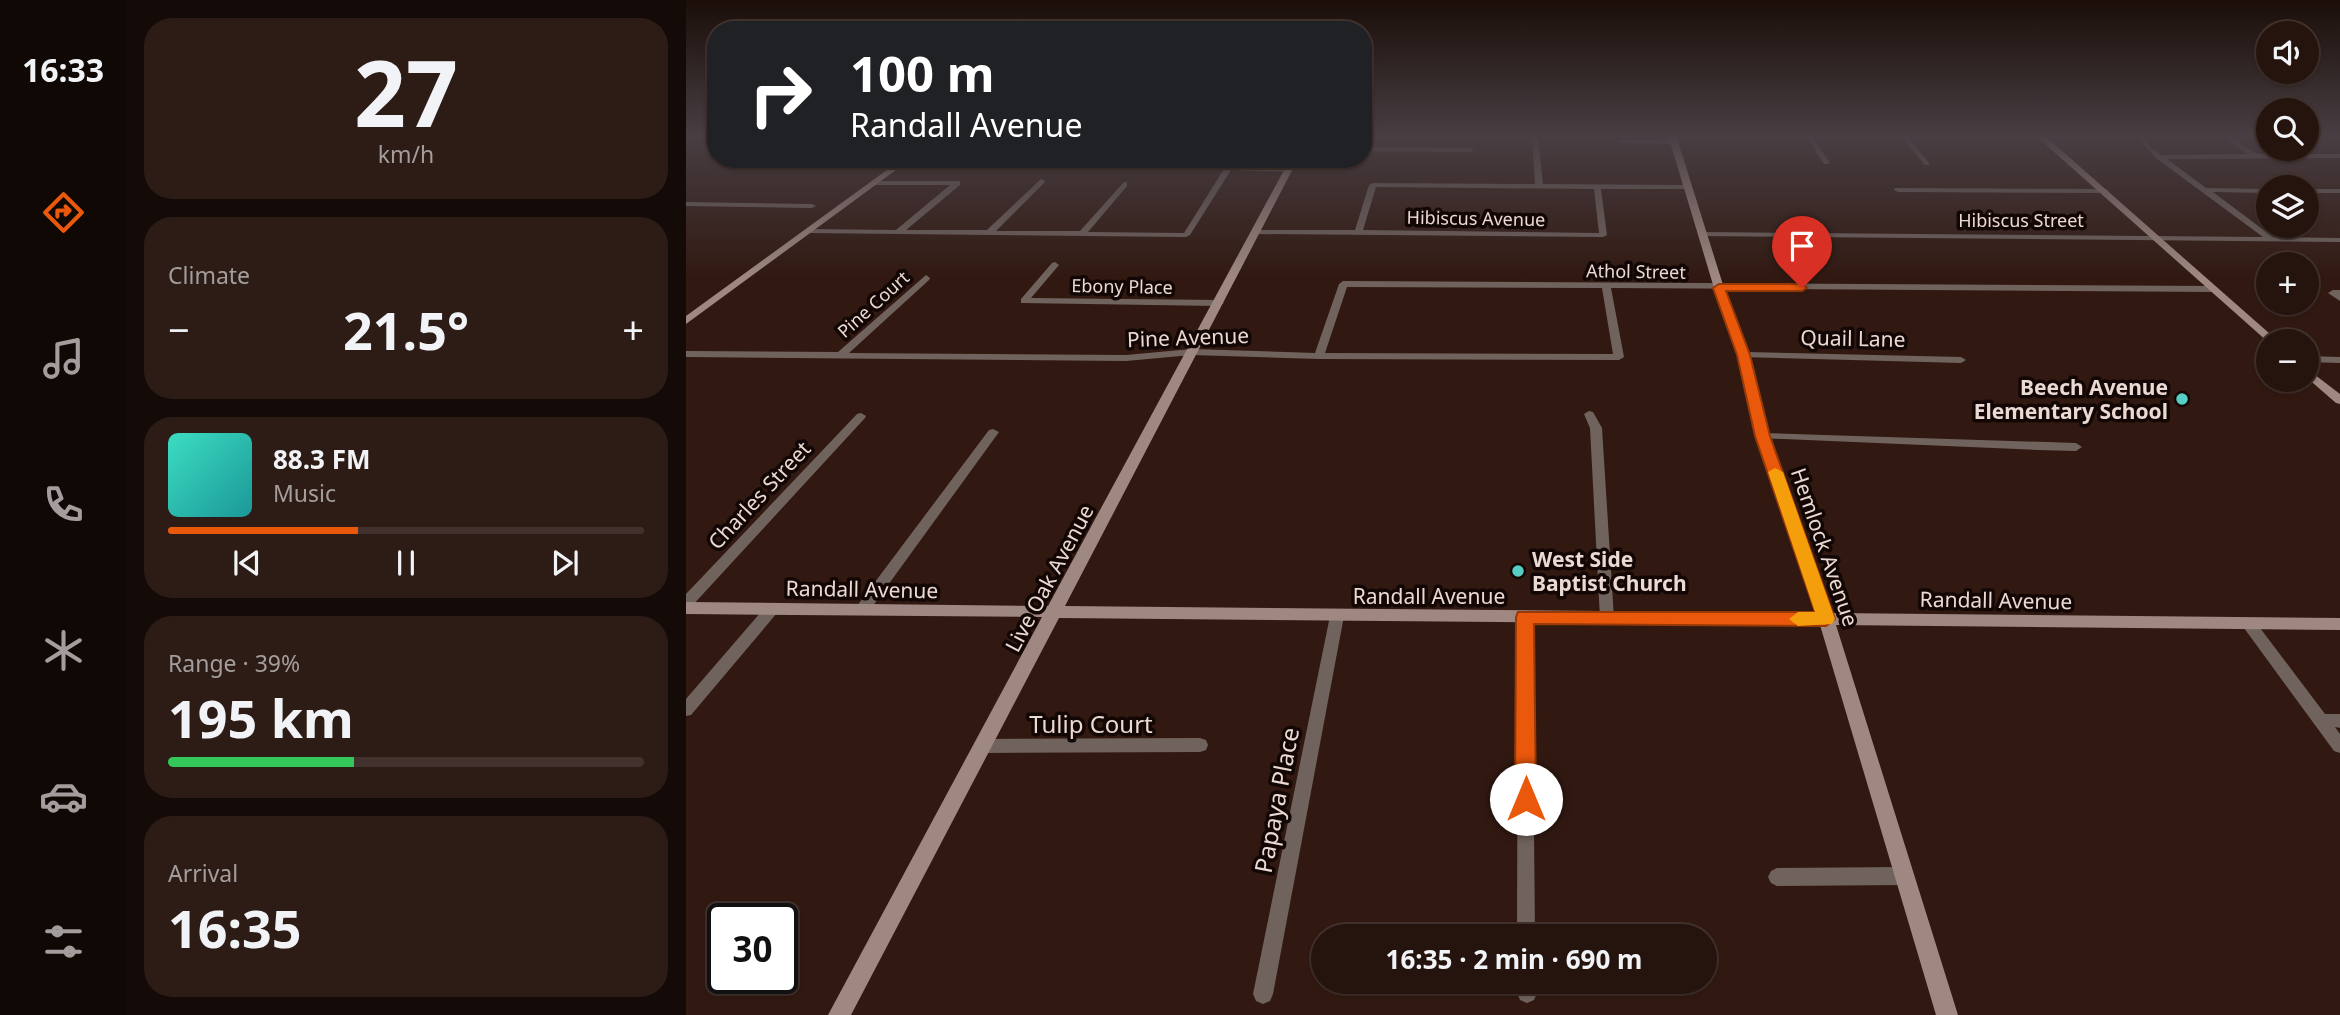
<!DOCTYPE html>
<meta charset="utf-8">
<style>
:root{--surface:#25130d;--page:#2d1c16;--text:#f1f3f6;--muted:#a39e9d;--line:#42322e;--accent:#ea580c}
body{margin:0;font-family:"Noto Sans",sans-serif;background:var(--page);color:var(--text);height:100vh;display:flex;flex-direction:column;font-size:26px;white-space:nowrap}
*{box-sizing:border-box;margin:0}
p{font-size:23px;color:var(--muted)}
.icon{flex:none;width:38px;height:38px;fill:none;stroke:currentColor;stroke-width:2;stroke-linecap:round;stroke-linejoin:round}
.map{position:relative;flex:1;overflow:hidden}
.drawer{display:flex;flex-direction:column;gap:18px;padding:18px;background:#140a07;width:560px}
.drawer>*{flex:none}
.banner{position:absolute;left:21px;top:21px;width:665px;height:147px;border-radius:28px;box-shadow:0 2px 5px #0004,0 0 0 2px var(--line);background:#202124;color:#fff;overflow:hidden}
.tools{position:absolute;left:1570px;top:21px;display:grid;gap:14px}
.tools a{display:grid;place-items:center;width:63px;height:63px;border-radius:50%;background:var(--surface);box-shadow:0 2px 5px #0004,0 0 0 2px var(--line);font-size:35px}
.speed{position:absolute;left:21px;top:903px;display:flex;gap:14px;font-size:35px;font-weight:700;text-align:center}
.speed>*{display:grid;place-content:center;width:91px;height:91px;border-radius:50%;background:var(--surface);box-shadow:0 2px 5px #0004,0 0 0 2px var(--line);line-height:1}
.speed .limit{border:4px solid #111;border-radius:10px;background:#fff;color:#111}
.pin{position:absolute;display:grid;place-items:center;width:60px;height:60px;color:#fff;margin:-72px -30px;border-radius:50% 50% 50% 0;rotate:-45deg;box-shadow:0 0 7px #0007}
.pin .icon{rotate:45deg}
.me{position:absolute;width:77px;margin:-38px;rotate:0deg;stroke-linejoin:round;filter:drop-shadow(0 0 5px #0008)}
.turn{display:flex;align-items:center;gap:24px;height:147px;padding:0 28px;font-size:32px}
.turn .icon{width:91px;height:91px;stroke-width:2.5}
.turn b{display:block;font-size:49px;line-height:60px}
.big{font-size:52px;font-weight:700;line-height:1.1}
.drawer .widget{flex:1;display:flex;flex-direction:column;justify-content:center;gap:10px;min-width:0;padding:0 24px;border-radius:28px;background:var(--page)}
.drawer .dial{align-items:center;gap:0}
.dial b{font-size:91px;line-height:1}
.song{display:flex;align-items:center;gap:21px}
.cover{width:84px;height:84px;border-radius:10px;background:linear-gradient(135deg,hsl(170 70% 55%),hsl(180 70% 35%))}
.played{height:7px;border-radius:4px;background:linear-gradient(90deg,var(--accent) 40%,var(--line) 40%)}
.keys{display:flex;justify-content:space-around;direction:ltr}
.heat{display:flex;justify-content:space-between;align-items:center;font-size:38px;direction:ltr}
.charge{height:10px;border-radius:5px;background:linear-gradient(90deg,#34c759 39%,var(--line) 0)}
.trip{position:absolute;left:625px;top:924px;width:406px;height:70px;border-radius:35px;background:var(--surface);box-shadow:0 2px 5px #0004,0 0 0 2px var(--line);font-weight:700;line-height:70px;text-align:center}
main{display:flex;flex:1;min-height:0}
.menu{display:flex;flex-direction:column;width:126px;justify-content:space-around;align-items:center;background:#0f0805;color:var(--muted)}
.menu .icon{width:49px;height:49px}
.menu .selected{color:var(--accent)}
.menu b{font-size:32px;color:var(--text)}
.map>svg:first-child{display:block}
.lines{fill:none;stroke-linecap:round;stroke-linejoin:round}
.street{fill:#70635e;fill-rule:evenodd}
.secondary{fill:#9e8881;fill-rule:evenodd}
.route{fill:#ea580c;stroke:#983908;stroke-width:2}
.slow{fill:#f59e0b}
.poi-dot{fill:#56cec3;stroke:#120705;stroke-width:2.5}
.labels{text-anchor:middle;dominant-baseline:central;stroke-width:7;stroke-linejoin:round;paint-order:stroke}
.far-street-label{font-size:18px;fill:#ebd9d3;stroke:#120705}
.street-label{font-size:21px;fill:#ebd9d3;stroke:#120705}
.poi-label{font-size:21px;font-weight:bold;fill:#ebd9d3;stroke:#120705;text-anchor:end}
.near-street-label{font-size:24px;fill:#ebd9d3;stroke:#120705}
</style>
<main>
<nav class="menu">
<b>16:33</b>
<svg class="icon selected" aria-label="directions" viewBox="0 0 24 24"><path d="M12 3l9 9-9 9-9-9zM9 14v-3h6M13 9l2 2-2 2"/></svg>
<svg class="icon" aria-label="music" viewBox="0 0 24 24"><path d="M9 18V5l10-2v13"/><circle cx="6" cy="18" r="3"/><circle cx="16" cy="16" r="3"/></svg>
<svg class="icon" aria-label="phone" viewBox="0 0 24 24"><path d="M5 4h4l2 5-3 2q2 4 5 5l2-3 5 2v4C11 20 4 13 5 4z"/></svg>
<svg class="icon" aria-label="climate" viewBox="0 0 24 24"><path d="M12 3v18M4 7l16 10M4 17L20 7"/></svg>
<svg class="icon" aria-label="car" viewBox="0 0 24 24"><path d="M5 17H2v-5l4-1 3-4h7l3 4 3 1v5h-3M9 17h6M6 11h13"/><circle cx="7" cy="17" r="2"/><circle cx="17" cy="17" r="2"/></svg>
<svg class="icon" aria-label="filters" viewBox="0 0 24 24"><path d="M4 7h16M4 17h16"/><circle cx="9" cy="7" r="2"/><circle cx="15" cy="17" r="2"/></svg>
</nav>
<section class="drawer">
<div class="widget dial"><b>27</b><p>km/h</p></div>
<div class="widget"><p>Climate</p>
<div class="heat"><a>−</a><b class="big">21.5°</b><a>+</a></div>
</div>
<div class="widget">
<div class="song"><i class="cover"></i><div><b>88.3 FM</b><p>Music</p></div></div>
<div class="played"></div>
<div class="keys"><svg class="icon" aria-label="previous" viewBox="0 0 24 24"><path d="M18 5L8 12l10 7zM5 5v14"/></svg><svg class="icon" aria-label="pause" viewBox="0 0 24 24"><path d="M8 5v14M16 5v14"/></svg><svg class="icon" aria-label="next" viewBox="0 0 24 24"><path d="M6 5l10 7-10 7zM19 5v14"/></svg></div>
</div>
<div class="widget"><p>Range · 39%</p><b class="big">195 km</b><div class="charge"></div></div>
<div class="widget"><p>Arrival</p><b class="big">16:35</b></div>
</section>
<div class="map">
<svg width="1654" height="1015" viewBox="0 0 1654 1015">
<rect width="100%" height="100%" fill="#311911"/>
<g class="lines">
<g class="street">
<path d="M846 135H852L857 184 1002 185 1006 187 1002 189H915L921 235 917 237 571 234 567 232 571 230H669L683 185 687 183 849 184ZM690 187 908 189 913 233 677 230Z"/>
<polygon points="1119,135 1125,135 1144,163 1142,164 1138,164"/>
<polygon points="1213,135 1220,135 1243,163 1243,165 1239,165"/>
<polygon points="1449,135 1455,135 1465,148 1475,155 1562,154 1534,135 1541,135 1571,154 1654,154 1654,158 1481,159 1520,188 1582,189 1582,193 1527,192 1587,237 1654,238 1654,242 1016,236 1012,234 1016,232 1577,237 1470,158"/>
<polygon points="934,140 988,140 991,142 988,144 932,143 932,141"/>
<polygon points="677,147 785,148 788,150 785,152 677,151"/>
<polygon points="365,159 371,159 371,160 368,162"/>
<polygon points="510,164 602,168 606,170 602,172 545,170 504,235 500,237 123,233 119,231 123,229 210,230 264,185 186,185 186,181 274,181 274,185 220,230 301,230 355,179 359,181 358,183 310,231 394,231 438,182 441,182 441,186 402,232 498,233 538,169 513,168 509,166"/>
<polygon points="1209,188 1419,189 1423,191 1419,193 1212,192 1208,190"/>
<rect x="1620" y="189" width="34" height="4"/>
<polygon points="0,202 126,204 130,206 126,208 0,206"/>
<polygon points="369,262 373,265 345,298 533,300 538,303 533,306 335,303 335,299 366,263"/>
<path d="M240 275 244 278 243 280 163 353 440 355 506 349 629 353 653 284 657 281 1528 286 1532 289 1528 292 925 288 938 357 933 360 633 359 506 355 440 361 0 357V351L152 352ZM661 287 916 288 927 354 639 353Z"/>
<polygon points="1647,290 1654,290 1654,301 1642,293"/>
<polygon points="1058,352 1275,357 1280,360 1275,363 1054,357 1053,355"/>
<polygon points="1620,356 1654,357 1654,363 1620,362"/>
<polygon points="903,411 907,412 916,428 928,618 926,622 921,623 916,622 914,618 904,428 898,414"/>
<polygon points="175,413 180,416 179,418 5,607 0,608 0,594 171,414"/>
<polygon points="307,429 313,432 181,614 171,614 169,610 171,606 303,430"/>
<polygon points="1076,433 1390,443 1396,447 1390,451 1351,450 1072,438 1070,436 1072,434"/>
<polygon points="86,604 91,605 93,609 91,613 5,715 0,716 0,699 81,605"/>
<polygon points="651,611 656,612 658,616 587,994 584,1001 577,1004 570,1001 567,994 644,616 646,612"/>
<polygon points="839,612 844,613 846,617 849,936 831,936 832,617 834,613"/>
<polygon points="1563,619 1568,620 1639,714 1654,714 1654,728 1649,727 1654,734 1654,753 1648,751 1558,628 1556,624 1558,620"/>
<polygon points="514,738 520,740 522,745 520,750 514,752 297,753 291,751 289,746 291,741 297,739"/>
<polygon points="1218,867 1224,870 1227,876 1224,882 1218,885 1091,886 1085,883 1082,877 1085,871 1091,868"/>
<polygon points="831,982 851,982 851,993 848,1000 841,1003 834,1000 831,993"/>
</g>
<g class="secondary">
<polygon points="982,135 990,135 1038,288 1064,355 1082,436 1146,613 1654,618 1654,630 1150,625 1272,1015 1250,1015 1134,625 373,618 165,1015 142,1015 356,617 0,614 0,602 362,606 604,159 612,159 379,606 1130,613 1070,436 1052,355 1028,288"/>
<polygon points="1349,135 1358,135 1592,341 1582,342"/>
<polygon points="216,159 225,159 0,324 0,316"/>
<polygon points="1620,368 1654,394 1654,404 1650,403 1620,377"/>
</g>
</g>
<linearGradient id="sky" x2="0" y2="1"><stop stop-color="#1b0e09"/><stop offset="0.49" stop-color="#483e43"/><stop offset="1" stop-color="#483e43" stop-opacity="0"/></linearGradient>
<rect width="1654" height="277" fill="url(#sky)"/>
<polygon class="route" points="1033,284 1116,284 1121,288 1116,291 1040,291 1064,355 1084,436 1149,619 1140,626 848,624 850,799 847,806 840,809 832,806 829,799 830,617 832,612 1129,612 1069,436 1051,355 1027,288"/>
<polygon class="slow" points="1089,468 1097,472 1149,619 1146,624 1112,626 1103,619 1112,612 1129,612 1082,472"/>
<g class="poi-dot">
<circle cx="1496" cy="399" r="7"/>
<circle cx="832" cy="571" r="7"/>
</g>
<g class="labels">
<g class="far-street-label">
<text transform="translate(790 218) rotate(1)">Hibiscus Avenue</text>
<text x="1335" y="220">Hibiscus Street</text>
<text transform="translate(950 271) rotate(1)">Athol Street</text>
<text transform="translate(436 286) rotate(1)">Ebony Place</text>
<text transform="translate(187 304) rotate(-42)">Pine Court</text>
</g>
<g class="street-label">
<text transform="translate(502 337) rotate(-2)">Pine Avenue</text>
<text transform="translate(1167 338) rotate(1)">Quail Lane</text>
<text transform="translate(73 495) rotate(-47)">Charles Street</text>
<text transform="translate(1139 547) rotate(71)">Hemlock Avenue</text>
<text transform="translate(363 578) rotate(-62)">Live Oak Avenue</text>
<text transform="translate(176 589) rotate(1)">Randall Avenue</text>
<text x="743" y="596">Randall Avenue</text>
<text transform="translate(1310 600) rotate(1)">Randall Avenue</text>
</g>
<g class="poi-label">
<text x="1482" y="387">Beech Avenue<tspan x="1482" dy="24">Elementary School</tspan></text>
<text x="846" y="559" text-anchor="start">West Side<tspan x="846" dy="24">Baptist Church</tspan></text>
</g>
<g class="near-street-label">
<text x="405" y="723">Tulip Court</text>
<text transform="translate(590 800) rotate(-79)">Papaya Place</text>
</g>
</g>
</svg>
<div class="tools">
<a><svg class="icon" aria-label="sound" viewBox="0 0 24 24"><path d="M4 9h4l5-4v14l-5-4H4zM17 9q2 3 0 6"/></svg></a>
<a><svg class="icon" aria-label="search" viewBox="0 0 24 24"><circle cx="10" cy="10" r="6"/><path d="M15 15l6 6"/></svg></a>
<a><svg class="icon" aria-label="layers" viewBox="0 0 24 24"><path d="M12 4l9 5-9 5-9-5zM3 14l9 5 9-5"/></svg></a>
<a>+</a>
<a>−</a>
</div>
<div class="speed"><div class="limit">30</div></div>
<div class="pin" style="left:1116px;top:288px;background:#d93025"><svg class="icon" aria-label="arrive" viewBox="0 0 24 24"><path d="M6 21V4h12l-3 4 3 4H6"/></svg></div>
<svg class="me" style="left:840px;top:799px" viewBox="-20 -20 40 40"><circle r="19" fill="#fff"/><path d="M0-13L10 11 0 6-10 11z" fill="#ea580c"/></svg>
<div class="trip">16:35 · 2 min · 690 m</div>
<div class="banner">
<div class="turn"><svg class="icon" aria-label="right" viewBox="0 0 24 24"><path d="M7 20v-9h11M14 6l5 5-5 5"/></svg><div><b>100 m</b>Randall Avenue</div></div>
</div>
</div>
</main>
